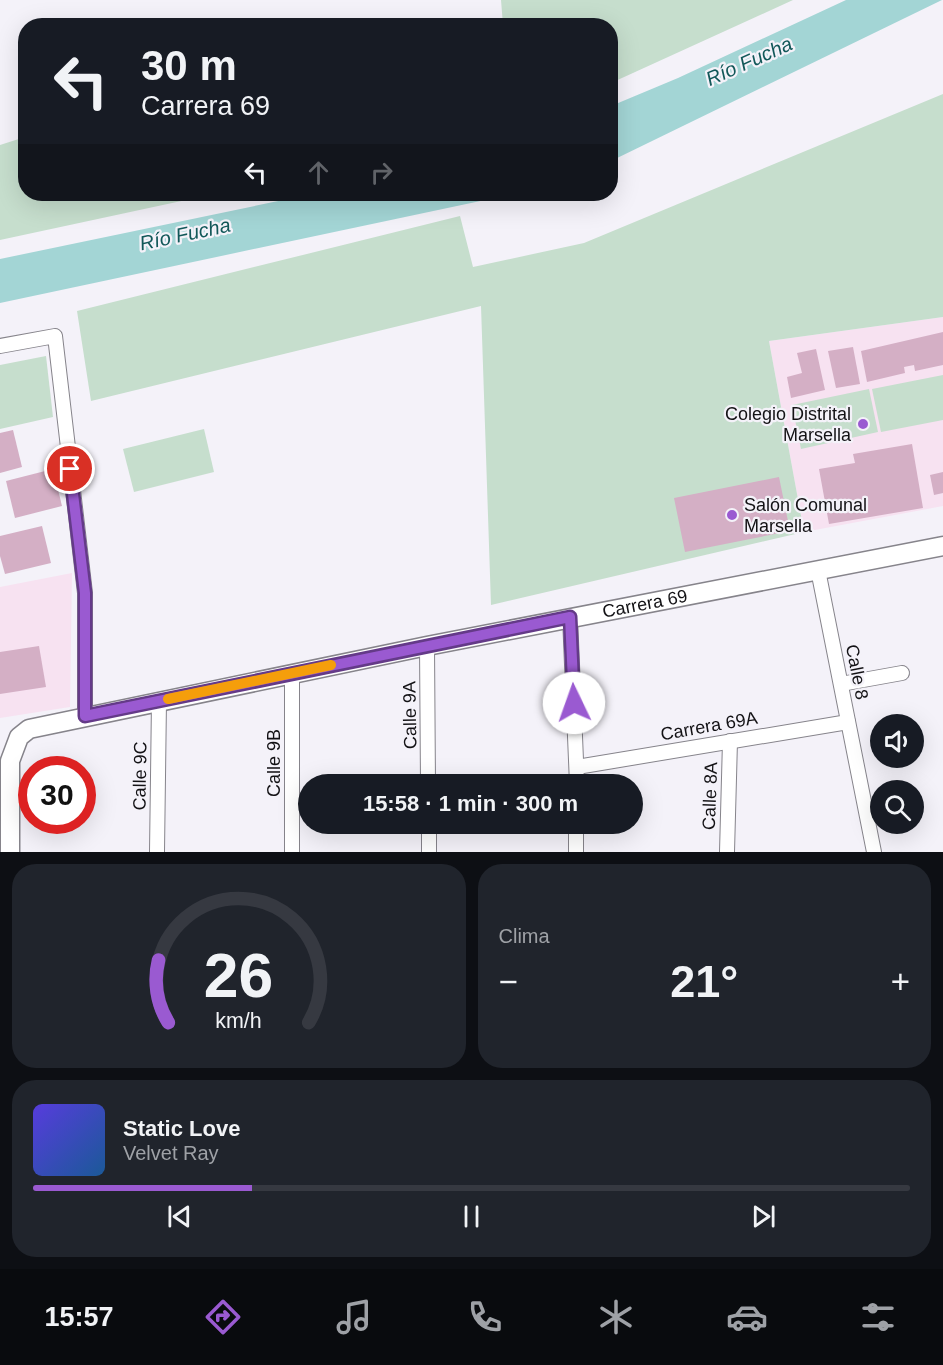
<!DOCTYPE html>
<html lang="es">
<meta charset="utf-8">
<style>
:root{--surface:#171b24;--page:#20242c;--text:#f1f3f6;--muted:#9ea1a6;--line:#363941;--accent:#9a5ad1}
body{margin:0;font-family:Helvetica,sans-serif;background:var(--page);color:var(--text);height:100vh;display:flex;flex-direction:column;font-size:22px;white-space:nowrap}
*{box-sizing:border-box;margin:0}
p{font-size:20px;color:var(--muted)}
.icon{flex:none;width:33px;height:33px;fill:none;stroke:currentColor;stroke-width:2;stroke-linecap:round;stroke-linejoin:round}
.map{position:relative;height:852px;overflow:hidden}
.details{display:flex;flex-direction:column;gap:12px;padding:12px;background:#0d0f14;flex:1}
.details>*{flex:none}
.guide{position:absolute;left:18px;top:18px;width:600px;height:183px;border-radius:24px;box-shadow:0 6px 24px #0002;background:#171b24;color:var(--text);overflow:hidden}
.buttons{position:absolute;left:870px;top:714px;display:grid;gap:12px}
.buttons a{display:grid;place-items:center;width:54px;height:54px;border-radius:50%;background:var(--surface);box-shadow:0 6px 24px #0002;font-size:30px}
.speed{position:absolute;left:18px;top:756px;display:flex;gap:12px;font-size:30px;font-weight:700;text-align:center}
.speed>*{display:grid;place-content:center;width:78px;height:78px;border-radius:50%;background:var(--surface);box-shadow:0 6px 24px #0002;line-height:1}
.speed .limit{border:9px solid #d22;background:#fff;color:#111}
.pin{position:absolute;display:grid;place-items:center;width:51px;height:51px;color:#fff;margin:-26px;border:3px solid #fff;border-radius:50%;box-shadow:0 2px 6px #0007}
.me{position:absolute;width:66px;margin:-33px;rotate:357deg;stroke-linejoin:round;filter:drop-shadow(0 0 4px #0008)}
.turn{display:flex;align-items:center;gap:21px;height:126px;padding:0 24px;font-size:27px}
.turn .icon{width:78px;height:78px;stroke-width:2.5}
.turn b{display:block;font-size:42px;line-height:51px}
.lanes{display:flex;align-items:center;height:57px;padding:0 24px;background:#0003;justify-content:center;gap:30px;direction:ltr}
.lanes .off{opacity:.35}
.big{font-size:45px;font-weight:800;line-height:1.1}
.details .tile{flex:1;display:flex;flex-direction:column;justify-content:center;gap:9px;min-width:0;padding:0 21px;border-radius:24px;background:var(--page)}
.details .dial{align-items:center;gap:0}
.dial svg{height:156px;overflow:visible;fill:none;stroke:var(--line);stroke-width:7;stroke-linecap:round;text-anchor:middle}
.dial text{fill:var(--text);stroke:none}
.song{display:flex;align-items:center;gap:18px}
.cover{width:72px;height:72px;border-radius:9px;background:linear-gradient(135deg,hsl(250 70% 55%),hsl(210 70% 35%))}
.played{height:6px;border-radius:3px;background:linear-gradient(90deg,var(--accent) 25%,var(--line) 25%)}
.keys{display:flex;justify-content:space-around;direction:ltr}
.heat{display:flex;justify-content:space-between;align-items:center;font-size:33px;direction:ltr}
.details .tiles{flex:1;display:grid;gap:12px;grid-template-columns:1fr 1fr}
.tile:last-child{grid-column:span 2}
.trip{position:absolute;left:298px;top:774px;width:345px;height:60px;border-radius:30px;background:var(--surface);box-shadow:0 6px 24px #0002;font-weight:800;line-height:60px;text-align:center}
.tabs{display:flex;height:96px;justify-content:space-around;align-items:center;background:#090b0e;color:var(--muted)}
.tabs .icon{width:42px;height:42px}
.tabs .current{color:var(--accent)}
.tabs b{font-size:27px;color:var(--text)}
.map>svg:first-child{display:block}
.education{fill:#f7e2f1}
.green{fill:#c6decd}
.water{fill:#a3d5d5}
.building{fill:#d4afc5}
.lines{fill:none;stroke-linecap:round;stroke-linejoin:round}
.minor-casing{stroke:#86848b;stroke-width:16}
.tertiary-casing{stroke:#86848b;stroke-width:21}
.minor{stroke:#fff;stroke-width:14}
.tertiary{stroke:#fff;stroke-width:18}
.route-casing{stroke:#643a88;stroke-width:15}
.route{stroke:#9a5ad1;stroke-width:10}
.slow{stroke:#f59e0b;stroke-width:10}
.poi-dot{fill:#9a5ad1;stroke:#f4f2f9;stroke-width:2}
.labels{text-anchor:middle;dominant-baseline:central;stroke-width:4.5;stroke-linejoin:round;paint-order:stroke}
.poi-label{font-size:18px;fill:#131215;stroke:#f4f2f9;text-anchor:end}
.street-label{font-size:18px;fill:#131215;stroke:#f4f2f9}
.water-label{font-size:20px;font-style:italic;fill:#125859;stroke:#f4f2f9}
</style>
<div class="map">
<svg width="943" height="852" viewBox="0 0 943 852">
<rect width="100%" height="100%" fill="#f4f2f9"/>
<g class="education">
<polygon points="943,317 943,506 804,532 769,341"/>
<polygon points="72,573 70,707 0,718 0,587"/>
</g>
<g class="green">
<polygon points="501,0 793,0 611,83 610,26 503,25"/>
<polygon points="943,94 943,317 769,341 804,532 491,605 481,306 91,401 77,311 460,216 473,267 584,243"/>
<polygon points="25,137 26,194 214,194 0,240 0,145"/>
<polygon points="46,356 53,417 0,429 0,365"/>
<polygon points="943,375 943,420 881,432 872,389"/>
<polygon points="869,389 878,432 801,449 792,405"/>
<polygon points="204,429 214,472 134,492 123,449"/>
</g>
<g class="water">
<polygon points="846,0 942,0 611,161 611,106 678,78"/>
<polygon points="312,194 513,194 0,303 0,259"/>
</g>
<g class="building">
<polygon points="943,332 943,365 915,371 914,365 904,367 905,373 867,382 861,351"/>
<polygon points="853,347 860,384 836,388 828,351"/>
<polygon points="816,349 825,390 791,398 787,377 802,373 797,353"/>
<polygon points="13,430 22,467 0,473 0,433"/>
<polygon points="912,444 923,508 829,524 819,469 855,463 853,454"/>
<polygon points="53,469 62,506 15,518 6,481"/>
<polygon points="943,472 943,493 934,495 930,475"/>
<polygon points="779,477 790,531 685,552 674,498"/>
<polygon points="42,526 51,563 5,574 0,556 0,536"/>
<polygon points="39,646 46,687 0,694 0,652"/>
</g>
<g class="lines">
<defs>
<g id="minor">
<polyline points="0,346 55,336 85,593 85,716"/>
<polyline points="818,570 874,852"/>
<polyline points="570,617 577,784"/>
<polyline points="427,646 428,784"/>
<polyline points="841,684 902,673"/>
<polyline points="577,767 848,722"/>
<polyline points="429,824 429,852"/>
<polyline points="157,852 159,701"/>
<polyline points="292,852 292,673"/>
<polyline points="576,852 576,824"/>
<polyline points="727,852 730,741"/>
</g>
<g id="tertiary">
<path id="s1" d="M10 852V761L19 737 29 729 427 646 943 546"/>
</g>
</defs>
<use href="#minor" class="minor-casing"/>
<use href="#tertiary" class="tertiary-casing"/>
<use href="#minor" class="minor"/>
<use href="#tertiary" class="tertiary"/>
</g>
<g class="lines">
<defs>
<polyline id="route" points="70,469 85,593 85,716 570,617 574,703"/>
</defs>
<use href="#route" class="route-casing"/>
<use href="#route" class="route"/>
<polyline class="slow" points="168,699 331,665"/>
</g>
<g class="poi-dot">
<circle cx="863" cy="424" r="6"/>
<circle cx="732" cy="515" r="6"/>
</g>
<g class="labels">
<g class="poi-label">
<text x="851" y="414">Colegio Distrital<tspan x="851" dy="21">Marsella</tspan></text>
<text x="744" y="505" text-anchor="start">Salón Comunal<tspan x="744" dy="21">Marsella</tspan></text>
</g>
<g class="street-label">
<text stroke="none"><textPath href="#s1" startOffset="758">Carrera 69</textPath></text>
<text transform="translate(857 672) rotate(79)">Calle 8</text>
<text transform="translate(410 715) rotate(-91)">Calle 9A</text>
<text transform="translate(709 726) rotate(-10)">Carrera 69A</text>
<text transform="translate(274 763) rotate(-90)">Calle 9B</text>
<text transform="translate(140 776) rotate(-89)">Calle 9C</text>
<text transform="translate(710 796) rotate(-88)">Calle 8A</text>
</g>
<g class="water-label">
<text transform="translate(749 61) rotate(-24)">Río Fucha</text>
<text transform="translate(185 234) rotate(-12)">Río Fucha</text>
</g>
</g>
</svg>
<div class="buttons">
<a><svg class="icon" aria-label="sound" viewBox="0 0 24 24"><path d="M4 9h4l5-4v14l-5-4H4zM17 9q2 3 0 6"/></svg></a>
<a><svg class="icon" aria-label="search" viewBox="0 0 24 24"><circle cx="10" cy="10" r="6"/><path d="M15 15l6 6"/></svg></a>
</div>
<div class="speed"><div class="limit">30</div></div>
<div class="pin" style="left:70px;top:469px;background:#d93025"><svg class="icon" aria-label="arrive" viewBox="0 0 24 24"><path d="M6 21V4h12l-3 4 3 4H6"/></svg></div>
<svg class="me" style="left:574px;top:703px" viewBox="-20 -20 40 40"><circle r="19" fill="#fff"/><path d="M0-13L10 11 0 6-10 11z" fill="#9a5ad1"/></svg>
<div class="trip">15:58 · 1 min · 300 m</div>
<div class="guide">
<div class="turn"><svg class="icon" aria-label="left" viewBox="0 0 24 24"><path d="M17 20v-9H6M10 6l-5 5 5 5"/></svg><div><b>30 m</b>Carrera 69</div></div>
<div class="lanes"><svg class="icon" aria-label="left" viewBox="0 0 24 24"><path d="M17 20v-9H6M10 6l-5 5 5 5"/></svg><svg class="icon off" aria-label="ahead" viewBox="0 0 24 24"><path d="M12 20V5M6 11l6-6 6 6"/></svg><svg class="icon off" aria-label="right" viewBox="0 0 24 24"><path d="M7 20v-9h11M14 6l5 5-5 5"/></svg></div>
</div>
</div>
<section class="details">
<div class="tiles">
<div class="tile dial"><svg viewBox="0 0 100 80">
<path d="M14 69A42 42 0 1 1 86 69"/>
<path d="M14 69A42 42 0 0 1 9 37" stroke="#9a5ad1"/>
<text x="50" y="56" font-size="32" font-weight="700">26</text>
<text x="50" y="72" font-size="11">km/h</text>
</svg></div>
<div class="tile"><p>Clima</p>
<div class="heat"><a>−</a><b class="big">21°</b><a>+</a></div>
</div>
<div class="tile">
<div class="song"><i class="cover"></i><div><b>Static Love</b><p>Velvet Ray</p></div></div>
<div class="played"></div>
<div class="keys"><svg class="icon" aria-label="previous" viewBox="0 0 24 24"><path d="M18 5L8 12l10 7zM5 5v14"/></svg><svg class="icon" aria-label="pause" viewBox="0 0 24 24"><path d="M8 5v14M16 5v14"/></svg><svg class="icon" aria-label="next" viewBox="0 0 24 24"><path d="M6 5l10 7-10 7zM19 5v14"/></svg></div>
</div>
</div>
</section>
<nav class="tabs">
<b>15:57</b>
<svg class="icon current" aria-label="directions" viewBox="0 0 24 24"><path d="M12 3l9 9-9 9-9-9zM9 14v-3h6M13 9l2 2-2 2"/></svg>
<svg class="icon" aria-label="music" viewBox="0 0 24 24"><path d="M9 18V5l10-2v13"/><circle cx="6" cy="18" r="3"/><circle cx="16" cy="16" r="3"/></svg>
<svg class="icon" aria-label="phone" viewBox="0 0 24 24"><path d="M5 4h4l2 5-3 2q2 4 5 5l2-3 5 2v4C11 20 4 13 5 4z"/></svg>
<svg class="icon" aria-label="climate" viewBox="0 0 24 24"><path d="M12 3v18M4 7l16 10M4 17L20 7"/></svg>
<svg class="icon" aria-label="car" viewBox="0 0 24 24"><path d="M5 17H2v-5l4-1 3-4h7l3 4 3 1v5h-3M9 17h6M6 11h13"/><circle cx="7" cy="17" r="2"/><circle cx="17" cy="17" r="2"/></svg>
<svg class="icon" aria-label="filters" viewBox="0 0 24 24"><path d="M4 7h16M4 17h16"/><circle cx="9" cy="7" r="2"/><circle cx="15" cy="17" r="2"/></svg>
</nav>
